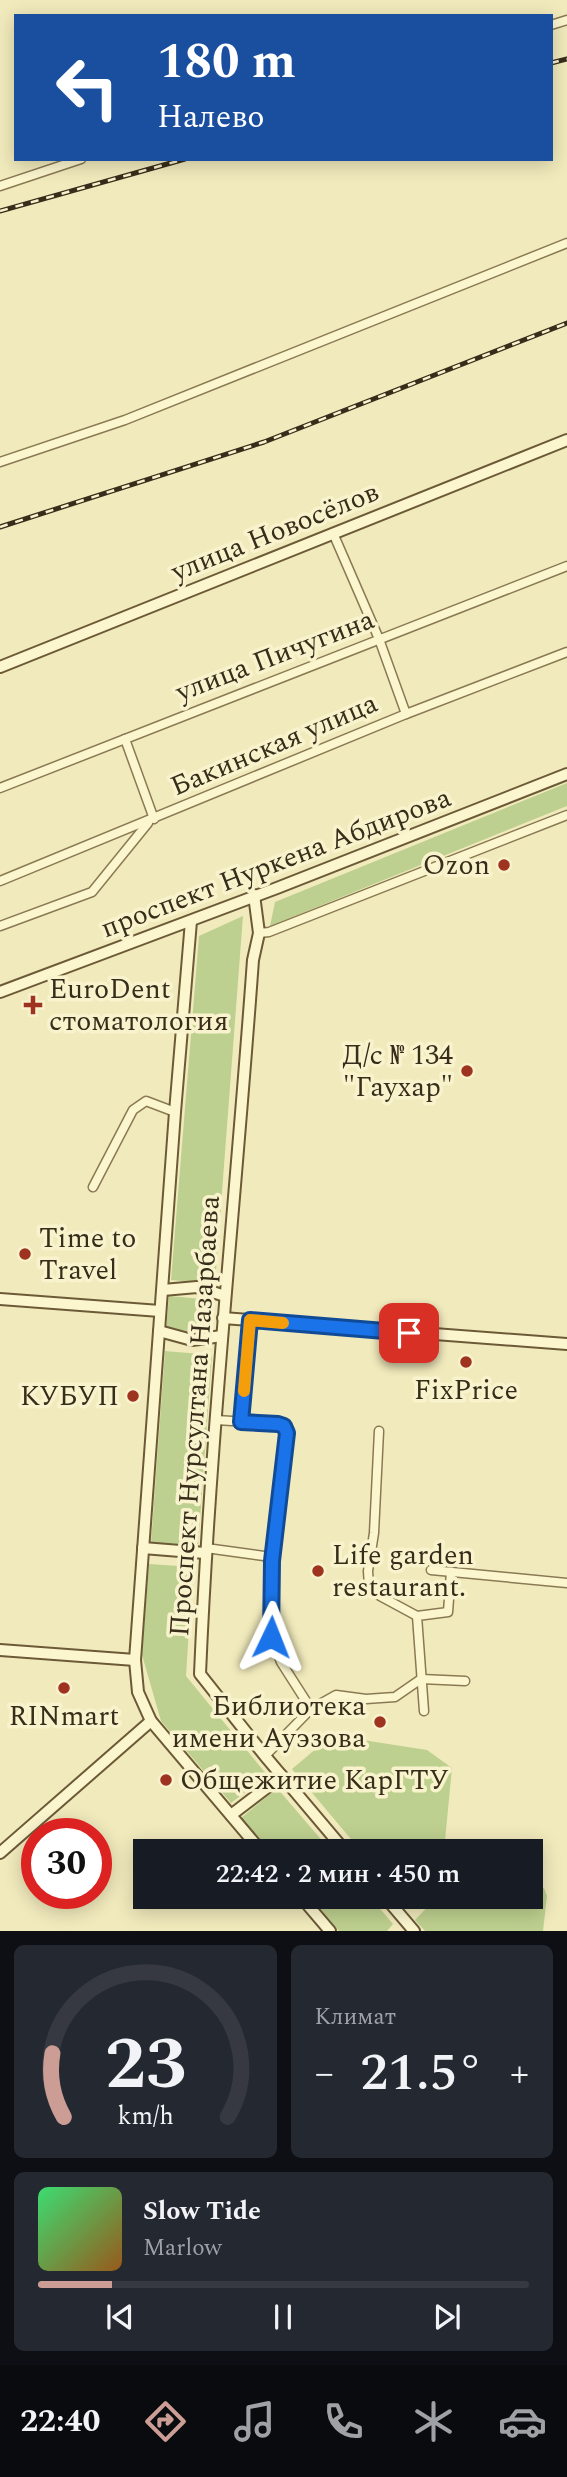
<!DOCTYPE html>
<html lang="ru">
<meta charset="utf-8">
<style>
:root{--surface:#171b24;--page:#242831;--text:#f1f3f6;--muted:#9ea1a6;--line:#363941;--accent:#cc9d95}
body{margin:0;font-family:Spectral,serif;background:var(--page);color:var(--text);height:100vh;display:flex;flex-direction:column;font-size:26px;white-space:nowrap}
*{box-sizing:border-box;margin:0}
p{font-size:23px;color:var(--muted)}
.icon{flex:none;width:38px;height:38px;fill:none;stroke:currentColor;stroke-width:2;stroke-linecap:round;stroke-linejoin:round}
.map{position:relative;height:1931px;overflow:hidden}
.drawer{display:flex;flex-direction:column;gap:14px;padding:14px;background:#0d0f14;flex:1}
.drawer>*{flex:none}
.top-card{position:absolute;left:14px;top:14px;width:539px;height:147px;border-radius:0px;box-shadow:0 4px 18px #0003;background:#1a4fa0;color:#fff;overflow:hidden}
.speed{position:absolute;left:21px;top:1818px;display:flex;gap:14px;font-size:35px;font-weight:700;text-align:center}
.speed>*{display:grid;place-content:center;width:91px;height:91px;border-radius:50%;background:var(--surface);box-shadow:0 4px 18px #0003;line-height:1}
.speed .limit{border:10px solid #d22;background:#fff;color:#111}
.pin{position:absolute;display:grid;place-items:center;width:60px;height:60px;color:#fff;margin:-30px;border-radius:14px;box-shadow:0 4px 10px #0006}
.me{position:absolute;width:77px;margin:-38px;rotate:2deg;stroke-linejoin:round;filter:drop-shadow(0 0 5px #0008)}
.turn{display:flex;align-items:center;gap:24px;height:147px;padding:0 28px;font-size:32px}
.turn .icon{width:91px;height:91px;stroke-width:2.5}
.turn b{display:block;font-size:49px;line-height:60px}
.big{font-size:52px;font-weight:600;line-height:1.1}
.drawer .tile{flex:1;display:flex;flex-direction:column;justify-content:center;gap:10px;min-width:0;padding:0 24px;border-radius:10px;background:var(--page)}
.drawer .dial{align-items:center;gap:0}
.dial svg{height:182px;overflow:visible;fill:none;stroke:var(--line);stroke-width:7;stroke-linecap:round;text-anchor:middle}
.dial text{fill:var(--text);stroke:none}
.song{display:flex;align-items:center;gap:21px}
.cover{width:84px;height:84px;border-radius:10px;background:linear-gradient(135deg,hsl(140 70% 55%),hsl(30 70% 35%))}
.played{height:7px;border-radius:4px;background:linear-gradient(90deg,var(--accent) 15%,var(--line) 15%)}
.keys{display:flex;justify-content:space-around;direction:ltr}
.heat{display:flex;justify-content:space-between;align-items:center;font-size:38px;direction:ltr}
.drawer .tiles{flex:1;display:grid;gap:14px;grid-template-columns:1fr 1fr}
.tile:last-child{grid-column:span 2}
.trip{position:absolute;left:133px;top:1839px;width:410px;height:70px;border-radius:0px;background:var(--surface);box-shadow:0 4px 18px #0003;font-weight:600;line-height:70px;text-align:center}
.dock{display:flex;height:112px;justify-content:space-around;align-items:center;background:#090b0e;color:var(--muted)}
.dock .icon{width:49px;height:49px}
.dock .active{color:var(--accent)}
.dock b{font-size:32px;color:var(--text)}
.map>svg:first-child{display:block}
.green{fill:#bed08f}
.lines{fill:none;stroke-linecap:round;stroke-linejoin:round}
.street-casing{stroke:#8a7a54;stroke-width:11}
.secondary-casing{stroke:#6c5a37;stroke-width:14}
.street{stroke:#fcf6cf;stroke-width:8}
.secondary{stroke:#fcf6cf;stroke-width:10}
.rail-casing{stroke:#382d1a;stroke-width:5}
.rail{stroke:#f8f3cc;stroke-width:2.5;stroke-dasharray:8;stroke-linecap:butt}
.route-casing{stroke:#114b97;stroke-width:18}
.route{stroke:#1a73e8;stroke-width:12}
.slow{stroke:#f59e0b;stroke-width:12}
.poi-dot{fill:#9e331f;stroke:#f8f3cc;stroke-width:2.5}
.labels{text-anchor:middle;dominant-baseline:central;stroke-width:7;stroke-linejoin:round;paint-order:stroke}
.street-label{font-size:28px;fill:#382d1a;stroke:#f8f3cc}
.poi-label{font-size:28px;fill:#382d1a;stroke:#f8f3cc;text-anchor:end}
</style>
<div class="map">
<svg width="567" height="1931" viewBox="0 0 567 1931">
<rect width="100%" height="100%" fill="#f1eabc"/>
<g class="green">
<polygon points="567,783 567,806 270,926 275,902"/>
<polygon points="243,916 215,1284 171,1280 199,936"/>
<polygon points="169,1296 213,1300 210,1333 166,1329"/>
<polygon points="165,1351 212,1355 198,1547 151,1543"/>
<polygon points="149,1564 193,1567 186,1676 267,1775 231,1803 161,1721 142,1655"/>
<polygon points="350,1738 427,1750 452,1768 444,1851 361,1851 292,1769 324,1742"/>
<polygon points="277,1788 331,1851 270,1851 241,1818"/>
<polygon points="530,1887 544,1888 547,1896 543,1931 425,1931 415,1920 437,1897 530,1897"/>
<polygon points="310,1897 370,1897 393,1924 387,1931 339,1931"/>
</g>
<g class="lines">
<defs>
<g id="street">
<polyline points="551,25 567,20"/>
<polyline points="0,186 81,159"/>
<polyline points="0,462 125,420 567,243"/>
<polyline points="333,533 379,639 406,714"/>
<polyline points="125,739 154,819"/>
<polyline points="0,788 567,566"/>
<polyline points="0,881 406,714 567,652"/>
<polyline points="0,926 92,892 148,823"/>
<polyline points="259,933 269,932 567,815"/>
<polyline points="93,1187 133,1110 146,1101 175,1112"/>
<polyline points="216,1420 278,1424 286,1429 272,1561"/>
<polyline points="241,1422 250,1320"/>
<polyline points="379,1431 374,1533 368,1571 369,1586 380,1596 417,1616"/>
<polyline points="206,1548 264,1556 272,1561 271,1637 281,1662 311,1709"/>
<polyline points="431,1570 567,1583"/>
<polyline points="424,1711 417,1616 448,1612 451,1572"/>
<polyline points="265,1756 311,1709 336,1695 366,1699 395,1697 421,1679 465,1681"/>
</g>
<g id="secondary">
<polyline points="0,667 567,440"/>
<path d="M254 895 259 933 253 960C236 1198 210 1436 200 1674L265 1756 346 1852"/>
<polyline points="191,921 175,1112 135,1660 138,1692 151,1721 262,1852"/>
<polyline points="0,992 277,888 567,774"/>
<polyline points="163,1290 197,1287 225,1296"/>
<polyline points="0,1299 160,1311"/>
<polyline points="223,1318 567,1344"/>
<polyline points="159,1331 192,1340 222,1336"/>
<polyline points="143,1548 205,1553"/>
<polyline points="0,1650 135,1660"/>
<polyline points="231,1815 282,1776"/>
<polyline points="0,1853 151,1721"/>
<polyline points="301,1897 330,1931"/>
<polyline points="385,1897 414,1931"/>
</g>
</defs>
<use href="#street" class="street-casing"/>
<use href="#secondary" class="secondary-casing"/>
<use href="#street" class="street"/>
<use href="#secondary" class="secondary"/>
<defs>
<g id="rail">
<polyline points="551,63 567,59"/>
<polyline points="0,211 185,159"/>
<polyline points="0,527 264,442 567,323"/>
</g>
</defs>
<use href="#rail" class="rail-casing"/>
<use href="#rail" class="rail"/>
</g>
<g class="lines">
<defs>
<polyline id="route" points="271,1637 272,1561 287,1433 284,1426 278,1424 241,1422 250,1320 409,1333"/>
</defs>
<use href="#route" class="route-casing"/>
<use href="#route" class="route"/>
<polyline class="slow" points="244,1391 250,1320 283,1323"/>
</g>
<g class="poi-dot">
<circle cx="504" cy="865" r="7"/>
<path d="M29.5 994.5h7v7h7v7h-7v7h-7v-7h-7v-7h7z"/>
<circle cx="467" cy="1071" r="7"/>
<circle cx="25" cy="1254" r="7"/>
<circle cx="466" cy="1362" r="7"/>
<circle cx="133" cy="1396" r="7"/>
<circle cx="318" cy="1571" r="7"/>
<circle cx="64" cy="1688" r="7"/>
<circle cx="380" cy="1722" r="7"/>
<circle cx="166" cy="1780" r="7"/>
</g>
<g class="labels">
<g class="street-label">
<text transform="translate(275 532) rotate(-22)">улица Новосёлов</text>
<text transform="translate(275 656) rotate(-21)">улица Пичугина</text>
<text transform="translate(274 745) rotate(-23)">Бакинская улица</text>
<text transform="translate(276 863) rotate(-21)">проспект Нуркена Абдирова</text>
<text transform="translate(195 1416) rotate(-86)">Проспект Нурсултана Назарбаева</text>
</g>
<g class="poi-label">
<text x="490" y="865">Ozon</text>
<text x="49" y="989" text-anchor="start">EuroDent<tspan x="49" dy="32">стоматология</tspan></text>
<text x="453" y="1055">Д/с № 134<tspan x="453" dy="32">"Гаухар"</tspan></text>
<text x="39" y="1238" text-anchor="start">Time to<tspan x="39" dy="32">Travel</tspan></text>
<text x="466" y="1390" text-anchor="middle">FixPrice</text>
<text x="119" y="1396">КУБУП</text>
<text x="332" y="1555" text-anchor="start">Life garden<tspan x="332" dy="32">restaurant.</tspan></text>
<text x="366" y="1706">Библиотека<tspan x="366" dy="32">имени Ауэзова</tspan></text>
<text x="64" y="1716" text-anchor="middle">RINmart</text>
<text x="180" y="1780" text-anchor="start">Общежитие КарГТУ</text>
</g>
</g>
</svg>
<div class="speed"><div class="limit">30</div></div>
<div class="pin" style="left:409px;top:1333px;background:#d93025"><svg class="icon" aria-label="arrive" viewBox="0 0 24 24"><path d="M6 21V4h12l-3 4 3 4H6"/></svg></div>
<svg class="me" style="left:271px;top:1637px" viewBox="-20 -20 40 40"><path d="M0-17L14 15 0 8-14 15z" fill="#1a73e8" stroke="#fff" stroke-width="4"/></svg>
<div class="trip">22:42 · 2 мин · 450 m</div>
<div class="top-card">
<div class="turn"><svg class="icon" aria-label="left" viewBox="0 0 24 24"><path d="M17 20v-9H6M10 6l-5 5 5 5"/></svg><div><b>180 m</b>Налево</div></div>
</div>
</div>
<section class="drawer">
<div class="tiles">
<div class="tile dial"><svg viewBox="0 0 100 80">
<path d="M14 69A42 42 0 1 1 86 69"/>
<path d="M14 69A42 42 0 0 1 9 41" stroke="#cc9d95"/>
<text x="50" y="56" font-size="32" font-weight="700">23</text>
<text x="50" y="72" font-size="11">km/h</text>
</svg></div>
<div class="tile"><p>Климат</p>
<div class="heat"><a>−</a><b class="big">21.5°</b><a>+</a></div>
</div>
<div class="tile">
<div class="song"><i class="cover"></i><div><b>Slow Tide</b><p>Marlow</p></div></div>
<div class="played"></div>
<div class="keys"><svg class="icon" aria-label="previous" viewBox="0 0 24 24"><path d="M18 5L8 12l10 7zM5 5v14"/></svg><svg class="icon" aria-label="pause" viewBox="0 0 24 24"><path d="M8 5v14M16 5v14"/></svg><svg class="icon" aria-label="next" viewBox="0 0 24 24"><path d="M6 5l10 7-10 7zM19 5v14"/></svg></div>
</div>
</div>
</section>
<nav class="dock">
<b>22:40</b>
<svg class="icon active" aria-label="directions" viewBox="0 0 24 24"><path d="M12 3l9 9-9 9-9-9zM9 14v-3h6M13 9l2 2-2 2"/></svg>
<svg class="icon" aria-label="music" viewBox="0 0 24 24"><path d="M9 18V5l10-2v13"/><circle cx="6" cy="18" r="3"/><circle cx="16" cy="16" r="3"/></svg>
<svg class="icon" aria-label="phone" viewBox="0 0 24 24"><path d="M5 4h4l2 5-3 2q2 4 5 5l2-3 5 2v4C11 20 4 13 5 4z"/></svg>
<svg class="icon" aria-label="climate" viewBox="0 0 24 24"><path d="M12 3v18M4 7l16 10M4 17L20 7"/></svg>
<svg class="icon" aria-label="car" viewBox="0 0 24 24"><path d="M5 17H2v-5l4-1 3-4h7l3 4 3 1v5h-3M9 17h6M6 11h13"/><circle cx="7" cy="17" r="2"/><circle cx="17" cy="17" r="2"/></svg>
</nav>
